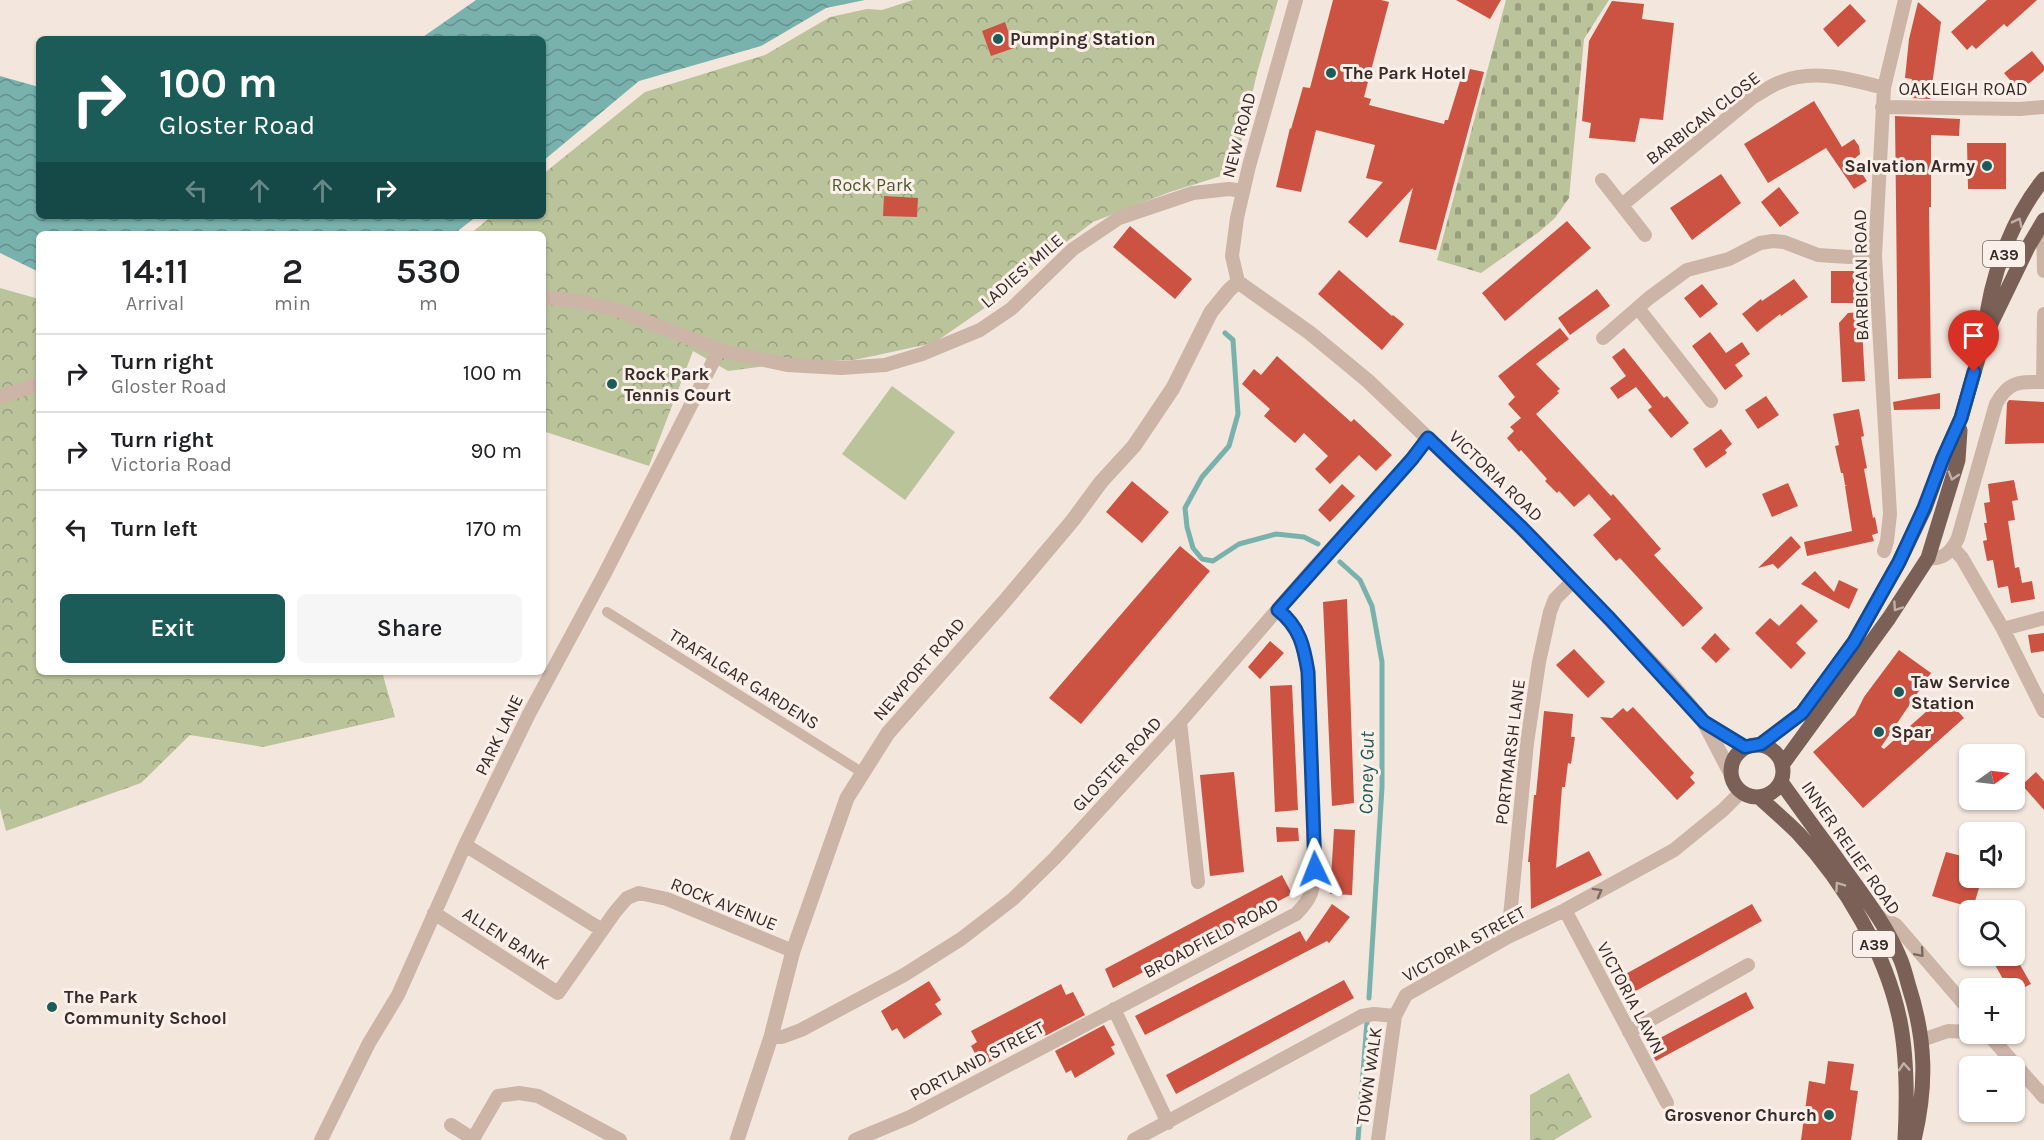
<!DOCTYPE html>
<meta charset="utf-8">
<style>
body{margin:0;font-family:Karla,sans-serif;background:#f6f6f6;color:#202124;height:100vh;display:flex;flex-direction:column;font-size:22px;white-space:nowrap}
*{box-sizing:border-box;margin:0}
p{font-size:20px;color:#757577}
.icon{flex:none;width:33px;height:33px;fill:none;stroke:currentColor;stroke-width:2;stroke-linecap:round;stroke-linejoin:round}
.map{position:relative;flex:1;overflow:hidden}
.drawer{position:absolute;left:36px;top:231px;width:510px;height:444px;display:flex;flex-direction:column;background:#fff;border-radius:9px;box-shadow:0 2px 4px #0004}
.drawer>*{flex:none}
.banner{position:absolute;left:36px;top:36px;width:510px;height:183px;border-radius:9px;box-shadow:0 2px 4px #0004;background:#1b5c59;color:#fff;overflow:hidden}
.needle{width:39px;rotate:76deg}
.controls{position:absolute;left:1959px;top:744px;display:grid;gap:12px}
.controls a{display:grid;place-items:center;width:66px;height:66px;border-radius:9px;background:#fff;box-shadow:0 2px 4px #0004;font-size:30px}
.pin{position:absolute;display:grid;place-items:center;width:51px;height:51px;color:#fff;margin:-62px -26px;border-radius:50% 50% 50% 0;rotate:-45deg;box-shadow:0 0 6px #0007}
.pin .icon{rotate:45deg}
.me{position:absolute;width:66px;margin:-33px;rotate:358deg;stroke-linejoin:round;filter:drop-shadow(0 0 4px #0008)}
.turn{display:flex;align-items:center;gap:21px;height:126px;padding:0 24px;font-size:27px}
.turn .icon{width:78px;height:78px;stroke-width:2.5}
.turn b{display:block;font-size:42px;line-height:51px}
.lanes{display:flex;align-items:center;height:57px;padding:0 24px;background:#0003;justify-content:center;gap:30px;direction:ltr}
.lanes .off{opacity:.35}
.eta{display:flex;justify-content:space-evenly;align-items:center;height:102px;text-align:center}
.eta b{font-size:36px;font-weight:600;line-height:42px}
.primary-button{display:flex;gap:12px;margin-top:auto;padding:12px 24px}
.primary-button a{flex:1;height:69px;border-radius:9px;background:#1b5c59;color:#fff;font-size:24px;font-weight:600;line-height:69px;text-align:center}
.primary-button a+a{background:#f6f6f6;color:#202124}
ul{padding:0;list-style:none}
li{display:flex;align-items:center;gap:18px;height:78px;padding:0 24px;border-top:2px solid #e0e0e0}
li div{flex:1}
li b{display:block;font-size:22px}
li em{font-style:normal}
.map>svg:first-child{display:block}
</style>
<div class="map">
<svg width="2044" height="1140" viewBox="0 0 2044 1140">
<defs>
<pattern id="forest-crowns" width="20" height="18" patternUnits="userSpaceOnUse" patternTransform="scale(1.5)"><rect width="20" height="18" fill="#bbc39b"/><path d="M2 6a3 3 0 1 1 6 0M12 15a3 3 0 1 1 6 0" fill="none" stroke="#999f7e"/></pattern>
<pattern id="cemetery-stones" width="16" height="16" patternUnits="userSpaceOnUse" patternTransform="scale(1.5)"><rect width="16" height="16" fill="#bbc39b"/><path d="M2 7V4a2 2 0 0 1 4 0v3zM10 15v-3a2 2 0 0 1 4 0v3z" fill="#999f7e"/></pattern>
<pattern id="water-waves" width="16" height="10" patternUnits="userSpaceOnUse" patternTransform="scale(1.5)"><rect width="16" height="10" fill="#79b2ad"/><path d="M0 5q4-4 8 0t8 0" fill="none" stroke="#64918d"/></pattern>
</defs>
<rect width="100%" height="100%" fill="#f3e6dc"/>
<path fill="#bbc39b" d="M 892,386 L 955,432 L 905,500 L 842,454 Z"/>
<path fill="url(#forest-crowns)" d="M 913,0 L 1278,0 L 1257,73 L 1234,172 L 1170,192 L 1093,222 L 1048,256 L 1002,296 L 934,343 L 854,360 L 788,363 L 728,371 L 693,351 L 649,466 L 543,431 L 543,234 L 470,234 L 492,216 L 543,216 L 543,174 L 645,92 L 765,55 L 830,17 L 867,9 L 882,10 Z
M 0,288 L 39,299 L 39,672 L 382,672 L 395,717 L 263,747 L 190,735 L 141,783 L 6,831 L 0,808 Z
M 1569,1073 L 1592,1117 L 1554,1140 L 1530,1140 L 1530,1095 Z"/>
<path fill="url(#cemetery-stones)" d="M 1506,0 L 1609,0 L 1584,39 L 1569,198 L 1555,218 L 1539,232 L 1481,273 L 1437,260 Z"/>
<path fill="url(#water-waves)" d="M 476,0 L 865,0 L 826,8 L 761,46 L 639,81 L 543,161 L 543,39 L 420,39 Z
M 0,76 L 39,87 L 39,216 L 477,216 L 454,234 L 39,234 L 39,272 L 0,253 Z"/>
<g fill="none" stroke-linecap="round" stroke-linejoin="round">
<path stroke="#79b2ad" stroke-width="5" d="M 1225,333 L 1233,340 L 1238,414 L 1229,446 L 1202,477 L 1185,508 L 1187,527 L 1193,548 L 1202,559 L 1213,561 L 1239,544 L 1276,534 L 1304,537 L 1318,544
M 1340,562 L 1360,580 L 1372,606 L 1382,662 L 1382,787 L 1369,998
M 1358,1140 L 1367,1021"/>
</g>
<path fill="#cc5242" d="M 1333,0 L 1381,0 L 1389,2 L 1364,97 L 1371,99 L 1369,105 L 1444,124 L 1445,120 L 1448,120 L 1461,78 L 1467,80 L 1470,69 L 1484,72 L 1436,250 L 1399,242 L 1413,188 L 1367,238 L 1348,222 L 1383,182 L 1366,178 L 1375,145 L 1316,130 L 1301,192 L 1276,187 L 1290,128 L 1291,129 L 1303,87 L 1310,88 Z
M 1456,0 L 1501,0 L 1490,19 Z
M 1987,0 L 2037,0 L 2007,27 L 2004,24 L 1976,49 L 1972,45 L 1967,50 L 1951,32 Z
M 1612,1 L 1644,4 L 1642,19 L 1674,23 L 1663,120 L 1640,118 L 1635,142 L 1589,138 L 1591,123 L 1582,121 L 1589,41 Z
M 1918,2 L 1941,22 L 1930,99 L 1910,98 L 1912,79 L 1905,78 L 1909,39 Z
M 1850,4 L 1866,21 L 1838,47 L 1823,29 Z
M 1005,22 L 1014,48 L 991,56 L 982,31 Z
M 2032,51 L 2044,66 L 2044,71 L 2028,84 L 2025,81 L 2016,87 L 2004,73 Z
M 1814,101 L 1842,147 L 1854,139 L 1859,146 L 1860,154 L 1853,160 L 1867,181 L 1854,189 L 1826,148 L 1768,183 L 1744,144 Z
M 1895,116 L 1960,119 L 1959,136 L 1931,135 L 1931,207 L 1929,207 L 1931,378 L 1898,379 Z
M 1967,143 L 2006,143 L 2006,189 L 1968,189 Z
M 1721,174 L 1741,203 L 1692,240 L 1670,208 Z
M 1779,187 L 1799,213 L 1780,227 L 1761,202 Z
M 884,196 L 918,198 L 917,217 L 883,216 Z
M 1567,221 L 1591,248 L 1505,321 L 1482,293 Z
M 1130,226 L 1192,279 L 1175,299 L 1113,247 Z
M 1339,270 L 1392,316 L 1393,315 L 1404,324 L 1382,350 L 1318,294 Z
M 1831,271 L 1854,271 L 1854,303 L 1831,303 Z
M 1794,279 L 1808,297 L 1781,316 L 1780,314 L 1757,332 L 1742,314 L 1761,299 L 1762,301 Z
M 1702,284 L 1718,304 L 1700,318 L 1684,298 Z
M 1597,289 L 1610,306 L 1570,335 L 1558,318 Z
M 1861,312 L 1865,381 L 1842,382 L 1839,323 L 1848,313 Z
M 1560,328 L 1569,339 L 1536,364 L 1560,389 L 1557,391 L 1559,393 L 1536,414 L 1611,496 L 1613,494 L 1661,549 L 1654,555 L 1703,608 L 1683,627 L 1620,558 L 1616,561 L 1593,535 L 1611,519 L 1589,494 L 1574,507 L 1559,491 L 1557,493 L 1545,481 L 1547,479 L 1521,450 L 1519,452 L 1507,438 L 1514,431 L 1510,427 L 1521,418 L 1508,404 L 1515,397 L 1498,376 Z
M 1710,332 L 1726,353 L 1742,342 L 1750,354 L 1735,365 L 1743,376 L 1725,390 L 1692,346 Z
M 1624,348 L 1664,398 L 1667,396 L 1689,423 L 1671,438 L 1648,410 L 1652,407 L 1636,387 L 1618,399 L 1610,388 L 1626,376 L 1612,357 Z
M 1277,356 L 1351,422 L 1354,419 L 1392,455 L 1376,471 L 1359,455 L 1330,484 L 1315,469 L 1328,456 L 1304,433 L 1295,443 L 1264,416 L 1270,409 L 1242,384 L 1254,369 L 1261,375 Z
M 1940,393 L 1940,409 L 1894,410 L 1893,402 Z
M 1766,396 L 1779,415 L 1758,429 L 1745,410 Z
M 2009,400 L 2044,402 L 2044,443 L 2005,444 L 2007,403 Z
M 1859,409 L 1864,436 L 1861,437 L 1867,468 L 1864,469 L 1873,518 L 1875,517 L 1878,533 L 1872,535 L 1874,541 L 1807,556 L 1804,542 L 1852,531 L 1845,486 L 1847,485 L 1845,485 L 1843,473 L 1841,473 L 1835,446 L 1839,445 L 1833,414 Z
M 1721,429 L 1732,444 L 1725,450 L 1727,453 L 1706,468 L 1693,449 Z
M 2014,480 L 2018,500 L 2012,501 L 2015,520 L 2008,521 L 2015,568 L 2019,567 L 2022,583 L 2032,581 L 2035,599 L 2011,603 L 2008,586 L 1998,588 L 1993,560 L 1987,561 L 1983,541 L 1987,540 L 1984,523 L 1987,523 L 1984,503 L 1990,502 L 1988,484 Z
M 1132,481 L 1169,512 L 1142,543 L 1106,512 Z
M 1788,483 L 1798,506 L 1772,517 L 1762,494 Z
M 1342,484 L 1355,496 L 1330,522 L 1318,510 Z
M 1791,536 L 1801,547 L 1778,569 L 1773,564 L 1758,568 Z
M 1180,546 L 1210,571 L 1081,724 L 1049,698 Z
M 1815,571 L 1834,592 L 1839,580 L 1858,589 L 1849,609 L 1801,584 Z
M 1347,599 L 1354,803 L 1332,806 L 1323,602 Z
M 1801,604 L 1818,621 L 1796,643 L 1806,653 L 1791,669 L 1755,633 L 1770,618 L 1779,626 Z
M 1715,633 L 1730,649 L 1716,663 L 1701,648 Z
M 2044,633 L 2044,651 L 2031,653 L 2028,635 Z
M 1270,641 L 1284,653 L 1260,679 L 1248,667 Z
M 1574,649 L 1605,682 L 1588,698 L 1556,665 Z
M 1899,650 L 1931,673 L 1881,747 L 1884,749 L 1944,696 L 1964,718 L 1863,808 L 1813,752 L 1855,715 L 1864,697 Z
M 1292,685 L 1298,810 L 1275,812 L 1270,686 Z
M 1633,707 L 1694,773 L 1690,777 L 1695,783 L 1677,800 L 1600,717 L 1612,718 L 1623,708 L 1627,712 Z
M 1544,711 L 1573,714 L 1571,737 L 1575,737 L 1571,764 L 1568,763 L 1565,787 L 1562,787 L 1556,868 L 1589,851 L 1602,875 L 1531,909 L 1530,862 L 1528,862 L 1534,795 L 1536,795 Z
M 1234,772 L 1244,872 L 1210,876 L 1200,775 Z
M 2036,772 L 2044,781 L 2044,810 L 2022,785 Z
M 1276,827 L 1298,828 L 1299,841 L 1277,842 Z
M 1334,829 L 1355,830 L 1352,895 L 1330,894 Z
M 1946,852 L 1970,858 L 1970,878 L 1982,878 L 1973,908 L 1932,896 Z
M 1282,875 L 1292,894 L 1113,988 L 1105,969 Z
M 1332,904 L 1350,917 L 1329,943 L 1327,941 L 1145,1035 L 1135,1016 L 1300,931 L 1306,942 Z
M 1752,904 L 1762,921 L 1623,998 L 1613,981 Z
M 1990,956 L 2015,956 L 2031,984 L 2023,988 L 2008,988 Z
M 1344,980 L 1354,998 L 1176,1094 L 1166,1075 Z
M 929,981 L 941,1000 L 935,1004 L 942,1014 L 904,1039 L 897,1028 L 892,1031 L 881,1011 Z
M 1061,984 L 1066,995 L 1073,992 L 1085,1015 L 1047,1035 L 1034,1038 L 982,1066 L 971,1046 L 977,1042 L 971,1031 Z
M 1746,992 L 1754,1008 L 1656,1061 L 1647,1045 Z
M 1104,1025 L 1115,1045 L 1111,1047 L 1115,1054 L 1075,1078 L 1071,1070 L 1066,1073 L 1055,1051 Z
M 1828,1061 L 1854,1064 L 1850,1090 L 1858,1091 L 1851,1140 L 1801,1140 L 1809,1081 L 1825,1084 Z"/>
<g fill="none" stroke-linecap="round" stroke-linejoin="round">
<path stroke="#ccb4a7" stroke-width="10" d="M 607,612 L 863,773"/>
<path stroke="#ccb4a7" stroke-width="14" d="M 1882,107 L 2020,109 L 2044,107
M 1602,180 L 1645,235
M 1622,205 L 1753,97 C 1761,93 1769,87 1778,83 C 1812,68 1850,79 1884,88
M 2043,222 L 2044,271
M 1238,282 L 1232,256 L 1237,218 L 1249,166 L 1296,0
M 543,297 L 584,302 L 620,311 L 719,350 L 787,365 L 841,368 L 885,365 L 922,354 L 980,330 L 1011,309 L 1073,249 L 1119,218 L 1193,193 L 1229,189 L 1243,191
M 1638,308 L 1711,401
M 1603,338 L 1649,298 L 1687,270 L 1729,259 L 1760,243 L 1773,241 L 1784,242 L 1818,255 L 1849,257 L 1875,256
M 2043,382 L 2044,314
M 0,397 L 39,384
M 1953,548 L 1962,558 L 2003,629 L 2044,711
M 1884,551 L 1887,541 L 1890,514 L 1875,256 L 1884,88 L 1905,0
M 1928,558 C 1944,560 1952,551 1958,538 L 1996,404 C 2009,380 2020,382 2044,382
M 2003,629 L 2044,618
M 1180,722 L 1198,882
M 465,845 L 602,930
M 1565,910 L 1667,1103
M 434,913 L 558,993 L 615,912 L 627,898 L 639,893 L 667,899 L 793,951
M 1876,915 L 1896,925 L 1970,1011
M 1508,937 L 1527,743 L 1539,662 L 1550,612 L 1555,599 L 1573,581
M 1114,1009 L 1168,1123
M 1629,1032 L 1748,965
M 1988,1034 L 2044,1097
M 771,1037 L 782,1037 L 801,1030 L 904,975 L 961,939 L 1013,899 L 1055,858 L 1180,722 L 1310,572 L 1412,459 L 1428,438
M 1922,1040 L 1948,1031 L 1970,1032
M 451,1125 L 473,1139 L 498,1096 L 519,1093 L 538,1096 L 620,1140
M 321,1140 L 369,1043 L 398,995 L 465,845 L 529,714 L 604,575 L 719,350
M 855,1140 L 910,1117 L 1296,914 C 1312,898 1313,891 1315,869 L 1308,672 C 1304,647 1300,627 1278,610
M 1134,1140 L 1362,1016 L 1374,1014 L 1395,1016 L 1406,995 L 1508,937 L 1565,910 L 1674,850 L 1723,810 L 1741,792
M 1378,1140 L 1395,1016"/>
<path stroke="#ccb4a7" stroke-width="15" d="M 1704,722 L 1745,747
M 737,1140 L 771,1037 L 793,951 L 847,798 L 888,733 L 1004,602 L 1073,520 L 1101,482 L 1134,446 L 1173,388 L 1211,312 L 1229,290 L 1238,282 L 1310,333 L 1368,381 L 1531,537 L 1668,680 L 1704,722 L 1730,772"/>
<path stroke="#7b6058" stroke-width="15" d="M 1986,323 C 1991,275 2014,215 2044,179
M 1761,744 L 1802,713 L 1828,678 L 1854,642 L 1899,562 L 1925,508 L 1943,458 L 1961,418 L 1984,338 L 2028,247 L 2044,220
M1731 771a26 26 0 1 1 52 0a26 26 0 1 1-52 0Z
M 1782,765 L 1889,618 L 1928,558 L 1958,460 L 1960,430
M 1781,782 C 1799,807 1817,832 1835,856 C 1857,888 1884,920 1899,956 C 1904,966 1906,977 1909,987 C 1926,1040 1927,1086 1914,1140
M 1761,799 C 1773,810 1786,821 1798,833 C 1845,883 1886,953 1900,1021 C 1907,1057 1907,1103 1905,1140"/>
</g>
<defs><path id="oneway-chevron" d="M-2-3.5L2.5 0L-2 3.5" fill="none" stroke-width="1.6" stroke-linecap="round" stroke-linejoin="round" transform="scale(1.5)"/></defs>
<g stroke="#c1afa8">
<use href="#oneway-chevron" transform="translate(2018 222) rotate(-64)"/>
<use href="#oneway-chevron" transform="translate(1953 476) rotate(107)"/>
<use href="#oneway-chevron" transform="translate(1897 607) rotate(124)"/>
<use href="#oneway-chevron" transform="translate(1839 886) rotate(-125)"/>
<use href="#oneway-chevron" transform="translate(1904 1067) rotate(-94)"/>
</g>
<g stroke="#7b6961">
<use href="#oneway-chevron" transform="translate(1598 892) rotate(-29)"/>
<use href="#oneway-chevron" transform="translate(1920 953) rotate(49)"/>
</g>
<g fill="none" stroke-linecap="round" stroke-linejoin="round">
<g stroke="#114b97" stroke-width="15">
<path id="route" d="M 1315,869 L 1308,672 C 1304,647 1300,627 1278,610 L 1412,459 L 1428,438 L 1521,527 L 1610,619 L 1704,722 L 1745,747 L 1761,744 L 1802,713 L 1854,642 L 1899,562 L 1924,508 L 1943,458 L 1961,418 L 1974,372"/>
</g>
<use href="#route" stroke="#1a73e8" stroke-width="10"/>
</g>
<g fill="#1b5c59" stroke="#fbf0e9" stroke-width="2">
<circle cx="998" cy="39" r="6"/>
<circle cx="1331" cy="73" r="6"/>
<circle cx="1987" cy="166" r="6"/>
<circle cx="612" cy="384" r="6"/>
<circle cx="1899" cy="692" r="6"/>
<circle cx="1879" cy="732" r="6"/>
<circle cx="52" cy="1007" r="6"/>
<circle cx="1829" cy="1115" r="6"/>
</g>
<g text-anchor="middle" stroke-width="6" stroke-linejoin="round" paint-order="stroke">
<g fill="#fbf0e9" stroke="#726662" stroke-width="1.5">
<rect x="1983" y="241" width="42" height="26" rx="4.5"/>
<rect x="1853" y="931" width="42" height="26" rx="4.5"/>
</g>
<g font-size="16" font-weight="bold" fill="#382b28">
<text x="2004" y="260">A39</text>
<text x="1874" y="950">A39</text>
</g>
<g font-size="18" font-weight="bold" fill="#382b28" stroke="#fbf0e9" text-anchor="start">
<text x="1010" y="45">Pumping Station</text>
<text x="1343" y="79">The Park Hotel</text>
<text x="1975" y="172" text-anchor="end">Salvation Army</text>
<text x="624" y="380">Rock Park<tspan x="624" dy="21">Tennis Court</tspan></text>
<text x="1911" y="688">Taw Service<tspan x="1911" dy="21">Station</tspan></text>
<text x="1891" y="738">Spar</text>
<text x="64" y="1003">The Park<tspan x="64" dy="21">Community School</tspan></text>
<text x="1817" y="1121" text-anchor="end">Grosvenor Church</text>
</g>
<g font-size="18" fill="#382b28" stroke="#fbf0e9">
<text x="1963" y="95">OAKLEIGH ROAD</text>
<text transform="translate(1703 118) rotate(-38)" y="6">BARBICAN CLOSE</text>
<text transform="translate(1239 135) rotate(-75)" y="6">NEW ROAD</text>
<text transform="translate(1022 271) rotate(-41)" y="6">LADIES' MILE</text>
<text transform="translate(1861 275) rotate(-91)" y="6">BARBICAN ROAD</text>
<text transform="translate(1496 476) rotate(44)" y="6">VICTORIA ROAD</text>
<text transform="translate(919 669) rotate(-49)" y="6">NEWPORT ROAD</text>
<text transform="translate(744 679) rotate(32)" y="6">TRAFALGAR GARDENS</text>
<text transform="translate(499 735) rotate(-64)" y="6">PARK LANE</text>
<text transform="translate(1510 752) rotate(-83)" y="6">PORTMARSH LANE</text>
<text transform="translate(1117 764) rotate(-47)" y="6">GLOSTER ROAD</text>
<text transform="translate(1851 848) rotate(55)" y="6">INNER RELIEF ROAD</text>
<text transform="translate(724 904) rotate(22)" y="6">ROCK AVENUE</text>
<text transform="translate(506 938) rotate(33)" y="6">ALLEN BANK</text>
<text transform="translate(1211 938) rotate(-28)" y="6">BROADFIELD ROAD</text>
<text transform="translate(1464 944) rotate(-29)" y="6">VICTORIA STREET</text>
<text transform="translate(1631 998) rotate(62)" y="6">VICTORIA LAWN</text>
<text transform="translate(977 1061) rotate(-28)" y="6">PORTLAND STREET</text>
<text transform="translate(1369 1076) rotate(-82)" y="6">TOWN WALK</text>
</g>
<g font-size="18" fill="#4d582a" stroke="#fbf0e9">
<text x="872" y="191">Rock Park</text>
</g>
<g font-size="20" font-style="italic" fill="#1b5c59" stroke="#fbf0e9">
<text transform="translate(1366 773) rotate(-89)" y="7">Coney Gut</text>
</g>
</g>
</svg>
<div class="controls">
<a><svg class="needle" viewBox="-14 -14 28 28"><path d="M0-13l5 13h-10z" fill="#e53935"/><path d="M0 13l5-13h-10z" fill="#757577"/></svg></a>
<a><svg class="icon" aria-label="sound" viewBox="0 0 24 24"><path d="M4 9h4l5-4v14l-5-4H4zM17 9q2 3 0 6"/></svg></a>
<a><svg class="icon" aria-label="search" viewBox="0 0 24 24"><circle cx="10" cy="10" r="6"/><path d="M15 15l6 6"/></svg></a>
<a>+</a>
<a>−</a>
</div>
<div class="pin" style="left:1974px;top:372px;background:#d93025"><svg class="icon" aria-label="arrive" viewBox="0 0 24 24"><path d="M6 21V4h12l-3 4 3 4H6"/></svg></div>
<svg class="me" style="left:1315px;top:869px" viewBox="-20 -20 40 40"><path d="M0-17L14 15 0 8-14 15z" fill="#1a73e8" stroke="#fff" stroke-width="4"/></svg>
<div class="banner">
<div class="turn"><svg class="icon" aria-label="right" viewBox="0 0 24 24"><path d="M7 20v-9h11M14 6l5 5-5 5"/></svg><div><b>100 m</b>Gloster Road</div></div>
<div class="lanes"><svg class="icon off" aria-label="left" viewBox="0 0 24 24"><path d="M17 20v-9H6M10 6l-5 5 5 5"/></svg><svg class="icon off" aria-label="ahead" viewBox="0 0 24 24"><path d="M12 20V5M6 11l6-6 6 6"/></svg><svg class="icon off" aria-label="ahead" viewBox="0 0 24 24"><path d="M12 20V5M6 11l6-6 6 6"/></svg><svg class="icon" aria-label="right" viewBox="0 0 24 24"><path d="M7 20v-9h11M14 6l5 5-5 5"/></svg></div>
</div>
<section class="drawer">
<div class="eta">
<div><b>14:11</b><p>Arrival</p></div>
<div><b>2</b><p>min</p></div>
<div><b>530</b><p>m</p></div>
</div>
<ul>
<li><svg class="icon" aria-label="right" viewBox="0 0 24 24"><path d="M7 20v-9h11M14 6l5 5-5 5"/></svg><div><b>Turn right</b><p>Gloster Road</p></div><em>100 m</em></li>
<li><svg class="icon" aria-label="right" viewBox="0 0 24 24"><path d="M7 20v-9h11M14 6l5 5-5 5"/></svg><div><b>Turn right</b><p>Victoria Road</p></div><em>90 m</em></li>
<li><svg class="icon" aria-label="left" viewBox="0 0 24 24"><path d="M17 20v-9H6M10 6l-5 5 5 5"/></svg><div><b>Turn left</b></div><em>170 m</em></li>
</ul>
<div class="primary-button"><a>Exit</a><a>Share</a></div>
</section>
</div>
